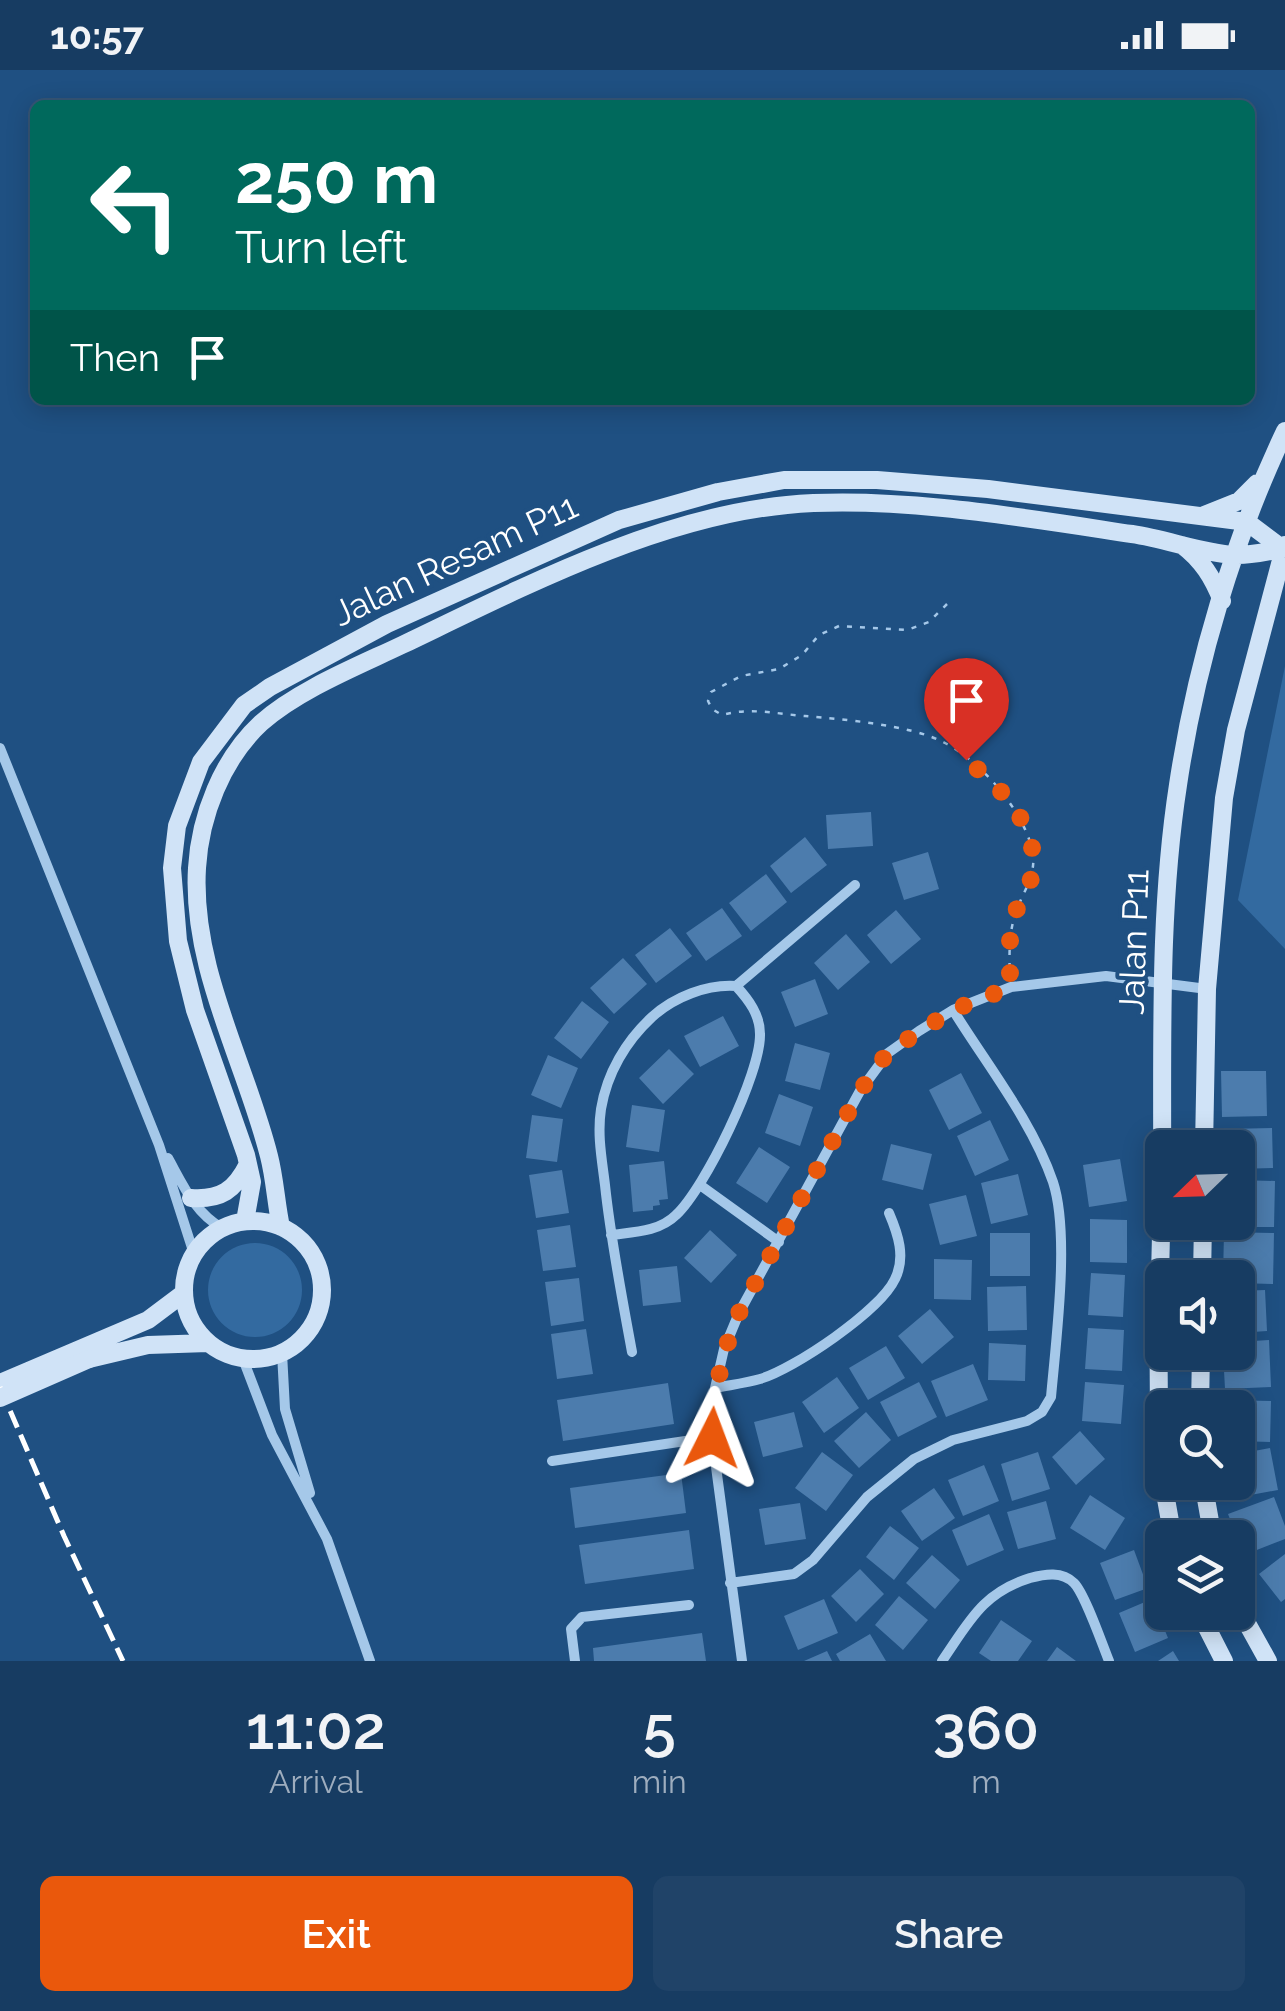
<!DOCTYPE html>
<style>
body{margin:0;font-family:Raleway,sans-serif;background:#204368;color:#f1f3f6;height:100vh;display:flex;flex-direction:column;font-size:38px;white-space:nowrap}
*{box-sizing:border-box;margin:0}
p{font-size:32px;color:#9eadbe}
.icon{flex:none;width:55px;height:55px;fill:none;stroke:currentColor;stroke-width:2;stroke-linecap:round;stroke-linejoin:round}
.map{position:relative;height:1591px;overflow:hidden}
.details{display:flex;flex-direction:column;background:#173c62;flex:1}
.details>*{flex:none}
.top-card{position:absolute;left:30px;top:30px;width:1225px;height:305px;border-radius:15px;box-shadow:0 5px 25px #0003,0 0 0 2px #365677;background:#00695c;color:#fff;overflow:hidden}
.needle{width:65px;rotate:247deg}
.tools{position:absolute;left:1145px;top:1060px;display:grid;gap:20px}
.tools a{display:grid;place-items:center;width:110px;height:110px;border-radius:15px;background:#173c62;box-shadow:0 5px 25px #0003,0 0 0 2px #365677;font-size:50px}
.pin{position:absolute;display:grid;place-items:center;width:85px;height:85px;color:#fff;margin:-102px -42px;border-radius:50% 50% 50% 0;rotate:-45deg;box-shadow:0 0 10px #0007}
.pin .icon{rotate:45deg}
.me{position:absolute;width:110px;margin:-55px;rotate:3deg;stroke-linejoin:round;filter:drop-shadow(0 0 8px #0008)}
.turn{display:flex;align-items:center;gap:35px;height:210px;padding:0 40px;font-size:45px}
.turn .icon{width:130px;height:130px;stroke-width:2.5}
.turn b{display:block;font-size:70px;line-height:85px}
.then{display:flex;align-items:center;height:95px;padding:0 40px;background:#0003;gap:20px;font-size:38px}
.eta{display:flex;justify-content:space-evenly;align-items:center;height:170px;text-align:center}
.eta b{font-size:60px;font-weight:600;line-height:70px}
.button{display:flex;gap:20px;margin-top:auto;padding:20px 40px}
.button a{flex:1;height:115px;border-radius:15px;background:#ea580c;color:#fff;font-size:40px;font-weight:600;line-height:115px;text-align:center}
.button a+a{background:#204368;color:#f1f3f6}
.status{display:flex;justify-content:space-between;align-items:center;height:70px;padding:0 50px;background:#173c62;direction:ltr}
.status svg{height:28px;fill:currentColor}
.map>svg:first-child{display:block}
</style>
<div class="status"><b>10:57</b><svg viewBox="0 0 49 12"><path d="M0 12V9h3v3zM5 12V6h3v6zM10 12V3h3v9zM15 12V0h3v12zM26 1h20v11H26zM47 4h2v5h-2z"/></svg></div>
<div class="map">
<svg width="1285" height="1591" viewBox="0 0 1285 1591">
<rect width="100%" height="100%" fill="#1f5082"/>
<path fill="#336aa0" d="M 1285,596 L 1285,879 L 1238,830 Z
M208 1220a47 47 0 1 1 94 0a47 47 0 1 1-94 0Z"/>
<path fill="#4c7cad" d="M 871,742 L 873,776 L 828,779 L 826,745 Z
M 805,767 L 827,795 L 791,823 L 770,796 Z
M 928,782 L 939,819 L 904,830 L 892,793 Z
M 766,804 L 787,832 L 751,861 L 729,833 Z
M 722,838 L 742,866 L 706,891 L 686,863 Z
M 896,840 L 921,869 L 891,894 L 867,865 Z
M 670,858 L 692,886 L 656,913 L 635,885 Z
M 846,864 L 870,892 L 838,920 L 814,893 Z
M 623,888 L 647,914 L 614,944 L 590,918 Z
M 815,909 L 828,944 L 795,957 L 781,922 Z
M 582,931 L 609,952 L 581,989 L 554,968 Z
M 723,946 L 739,976 L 700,997 L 684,966 Z
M 795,973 L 830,983 L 820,1020 L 785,1011 Z
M 669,979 L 694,1004 L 663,1034 L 639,1008 Z
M 548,985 L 578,998 L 561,1038 L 531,1025 Z
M 1221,1001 L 1266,1001 L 1267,1046 L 1222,1047 Z
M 961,1003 L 982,1043 L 949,1060 L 929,1020 Z
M 779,1024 L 813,1037 L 800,1076 L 765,1063 Z
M 632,1035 L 665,1040 L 659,1082 L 626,1077 Z
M 532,1045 L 563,1049 L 557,1092 L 526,1088 Z
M 990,1050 L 1009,1090 L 975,1106 L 957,1066 Z
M 1272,1058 L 1273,1098 L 1238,1099 L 1238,1078 L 1227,1078 L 1227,1059 Z
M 891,1074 L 932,1084 L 923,1120 L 882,1110 Z
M 759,1077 L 790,1097 L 767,1133 L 736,1113 Z
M 1120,1089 L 1127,1131 L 1089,1137 L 1083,1095 Z
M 664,1091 L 668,1129 L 659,1130 L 660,1135 L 653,1136 L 653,1140 L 633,1142 L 629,1095 Z
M 562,1100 L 569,1143 L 536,1148 L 529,1105 Z
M 1018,1104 L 1028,1145 L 991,1154 L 981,1113 Z
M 1238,1110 L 1275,1111 L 1274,1157 L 1226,1157 L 1226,1152 L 1238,1152 Z
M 966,1125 L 977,1166 L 940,1175 L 929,1134 Z
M 1090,1149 L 1127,1150 L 1127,1193 L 1090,1192 Z
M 570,1155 L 576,1197 L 543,1201 L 537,1160 Z
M 710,1160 L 737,1185 L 711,1213 L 684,1188 Z
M 1224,1162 L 1274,1163 L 1273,1214 L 1238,1213 L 1238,1208 L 1223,1208 Z
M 990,1163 L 1030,1163 L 1030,1206 L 990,1206 Z
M 934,1189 L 972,1190 L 971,1230 L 934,1229 Z
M 677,1196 L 681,1232 L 643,1236 L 639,1200 Z
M 1091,1203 L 1125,1205 L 1123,1247 L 1088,1245 Z
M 579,1208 L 584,1251 L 551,1256 L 545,1212 Z
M 1026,1216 L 1027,1260 L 988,1261 L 987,1217 Z
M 1265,1220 L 1267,1261 L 1238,1263 L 1238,1221 Z
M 930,1239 L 954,1267 L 922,1294 L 898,1266 Z
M 1088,1258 L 1124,1260 L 1122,1301 L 1085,1299 Z
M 586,1259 L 593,1304 L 557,1309 L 551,1264 Z
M 1269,1270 L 1271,1317 L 1225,1319 L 1223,1282 L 1238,1282 L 1238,1272 Z
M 989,1273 L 1026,1275 L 1025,1311 L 988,1310 Z
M 886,1276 L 905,1308 L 868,1330 L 849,1298 Z
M 973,1294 L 988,1330 L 946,1347 L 931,1311 Z
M 837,1307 L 859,1338 L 824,1363 L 802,1332 Z
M 919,1312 L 937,1347 L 898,1367 L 880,1332 Z
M 1085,1312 L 1124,1315 L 1121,1354 L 1082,1351 Z
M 668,1313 L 674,1354 L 563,1371 L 557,1330 Z
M 1224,1330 L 1271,1331 L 1270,1372 L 1238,1371 L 1238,1338 L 1224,1338 Z
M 794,1342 L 803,1377 L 763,1387 L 754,1352 Z
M 866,1342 L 891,1370 L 859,1398 L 834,1371 Z
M 1080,1361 L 1105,1389 L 1076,1415 L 1052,1387 Z
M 1270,1378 L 1278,1420 L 1229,1429 L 1226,1412 L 1238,1412 L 1238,1384 Z
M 822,1382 L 853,1405 L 826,1441 L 795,1418 Z
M 1038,1382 L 1050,1419 L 1012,1431 L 1001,1394 Z
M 984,1395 L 999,1431 L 963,1446 L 948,1410 Z
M 681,1403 L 686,1443 L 575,1458 L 570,1418 Z
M 934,1418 L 955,1448 L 922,1471 L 901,1441 Z
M 1090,1425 L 1125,1448 L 1105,1480 L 1070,1458 Z
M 1274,1427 L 1285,1456 L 1285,1469 L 1244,1485 L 1228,1444 Z
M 1046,1431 L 1056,1469 L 1018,1479 L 1007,1442 Z
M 800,1433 L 806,1469 L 765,1475 L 759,1439 Z
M 989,1444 L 1004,1480 L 967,1496 L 952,1460 Z
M 890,1456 L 919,1478 L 894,1510 L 866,1487 Z
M 689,1460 L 694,1499 L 585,1514 L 579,1475 Z
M 1134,1480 L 1148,1518 L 1115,1530 L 1100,1493 Z
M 1285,1484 L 1285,1529 L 1281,1532 L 1259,1504 Z
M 932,1485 L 960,1510 L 935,1539 L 906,1513 Z
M 860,1499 L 884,1524 L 856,1552 L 831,1526 Z
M 899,1526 L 928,1550 L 903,1580 L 875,1555 Z
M 824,1529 L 838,1563 L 798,1580 L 784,1546 Z
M 1152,1529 L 1168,1568 L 1135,1582 L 1119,1543 Z
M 1001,1550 L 1032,1571 L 1018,1591 L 991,1591 L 979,1583 Z
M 702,1563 L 706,1591 L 594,1591 L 593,1578 Z
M 870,1564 L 886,1591 L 840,1591 L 836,1584 Z
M 1057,1577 L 1076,1591 L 1047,1591 Z
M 827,1581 L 832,1591 L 804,1591 Z
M 1173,1581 L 1179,1591 L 1158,1591 Z"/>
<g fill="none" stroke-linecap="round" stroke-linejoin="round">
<path stroke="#a5c8e9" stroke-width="2.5" stroke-dasharray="5 8" stroke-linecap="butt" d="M 947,534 L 929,552 L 907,560 L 839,556 L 819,565 L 802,585 L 779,599 L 741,606 L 711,622 L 708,631 L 712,639 L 722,645 C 750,637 777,644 805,646 C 841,649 909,655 941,671 C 979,689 1022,738 1032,779 C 1038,805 1022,822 1015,845 C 1009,863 1009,886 1010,905"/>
<path stroke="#a5c8e9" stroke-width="10" d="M 0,678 L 159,1075 L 194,1184
M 736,916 L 855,815
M 168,1088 C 183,1115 195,1143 222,1158
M 700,1115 L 779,1172
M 611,1165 C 633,1162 659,1162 676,1145 C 705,1118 761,1003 760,964 C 760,945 749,930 736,916 C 707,914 674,927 652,947 C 626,971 607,1003 601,1039 C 597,1065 602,1090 605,1115 C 611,1172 622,1227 632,1282
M 282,1283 L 285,1339 L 310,1423
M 243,1289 L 272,1365 L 327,1469 L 370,1591
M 715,1318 C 730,1315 746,1313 760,1309 C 794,1299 880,1241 895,1209 C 906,1187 898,1164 889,1143
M 552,1391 L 712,1367
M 730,1513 L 794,1504 L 813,1490 L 867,1427 L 914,1389 L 953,1370 L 1027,1351 L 1042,1342 L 1051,1327 C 1056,1270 1070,1164 1053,1112 C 1032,1051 987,995 953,940
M 575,1591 L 571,1559 L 582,1547 L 689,1535
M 742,1591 L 712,1367 L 715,1318 L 724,1279 L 739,1243 L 860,1021 L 888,983 L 919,961 L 953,940 L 1011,917 L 1106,906 L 1207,919
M 942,1591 C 969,1552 982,1523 1030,1508 C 1045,1504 1062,1501 1074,1513 C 1085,1524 1102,1574 1109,1591"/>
<path stroke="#d0e3f7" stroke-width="18" d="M 1204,445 L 1239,431 L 1257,413
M 1247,452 L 1283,479
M 1182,475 C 1202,490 1213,508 1222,531
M 1204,1078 L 1207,919 L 1224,728 L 1236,660 L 1285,475
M 191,1128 C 221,1130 235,1120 248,1094
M 245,1151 L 252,1112 L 246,1085 L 195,940 L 178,871 L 172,798 L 177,756 L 201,692 L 244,635 L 270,617 L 387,554 L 619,450 L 718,422 L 784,410 L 877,410 L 988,419 L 1247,452
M184 1220a69 69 0 1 1 138 0a69 69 0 1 1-138 0Z
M 281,1157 C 276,1134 275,1109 269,1086 C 245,991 191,898 197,798 C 200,746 222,689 261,653 C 298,620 358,596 402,575 C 519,519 657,447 787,435 C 893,425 1026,448 1132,464 C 1167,469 1201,483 1235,485 C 1250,486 1268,481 1283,479
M 1202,1208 L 1203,1152
M 89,1289 L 148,1275 L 208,1273
M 0,1313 L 148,1250 L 184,1223
M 1200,1338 L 1201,1282
M 1162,1404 C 1155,1306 1161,1206 1162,1108 C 1163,978 1158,844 1178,715 C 1196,594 1233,471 1285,361
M 1163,1412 L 1173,1468
M 1203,1412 L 1213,1468
M 1238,1537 L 1268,1591
M 1199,1542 L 1224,1591"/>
<path stroke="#fff" stroke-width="5" stroke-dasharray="18 8" stroke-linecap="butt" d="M 0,1317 L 64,1466 L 123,1591"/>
<path stroke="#d0e3f7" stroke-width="18" d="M 0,1328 L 89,1289"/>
</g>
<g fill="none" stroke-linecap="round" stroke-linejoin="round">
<path stroke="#ea580c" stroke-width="18" stroke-dasharray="0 32.4" d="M 712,1368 C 714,1322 721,1285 739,1243 L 860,1021 L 888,982 L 953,940 L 1011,917 C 1009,893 1008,870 1014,847 C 1017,835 1026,824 1030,812 C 1046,763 1001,716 966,690"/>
</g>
<g text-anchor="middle" stroke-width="8" stroke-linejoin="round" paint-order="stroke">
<g font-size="35" fill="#fff" stroke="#1f5082">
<text transform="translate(455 490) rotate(-25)" y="12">Jalan Resam P11</text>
<text transform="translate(1134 872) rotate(-88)" y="12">Jalan P11</text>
</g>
</g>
</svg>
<div class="tools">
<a><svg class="needle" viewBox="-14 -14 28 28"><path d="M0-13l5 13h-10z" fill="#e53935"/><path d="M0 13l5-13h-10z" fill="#9eadbe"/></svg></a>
<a><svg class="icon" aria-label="sound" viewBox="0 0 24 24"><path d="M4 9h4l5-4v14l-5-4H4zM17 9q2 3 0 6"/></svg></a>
<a><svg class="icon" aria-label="search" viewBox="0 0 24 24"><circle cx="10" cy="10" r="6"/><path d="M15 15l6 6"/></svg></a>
<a><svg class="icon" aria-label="layers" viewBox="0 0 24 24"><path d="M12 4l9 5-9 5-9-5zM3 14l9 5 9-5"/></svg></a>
</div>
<div class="pin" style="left:966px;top:690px;background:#d93025"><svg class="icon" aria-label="arrive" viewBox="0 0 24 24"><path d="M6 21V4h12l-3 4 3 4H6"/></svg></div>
<svg class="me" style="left:712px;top:1368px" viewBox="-20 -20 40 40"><path d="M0-17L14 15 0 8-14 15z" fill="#ea580c" stroke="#fff" stroke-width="4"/></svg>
<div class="top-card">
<div class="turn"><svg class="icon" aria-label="left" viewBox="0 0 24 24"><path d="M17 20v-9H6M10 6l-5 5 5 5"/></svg><div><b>250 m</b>Turn left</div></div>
<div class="then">Then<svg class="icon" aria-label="arrive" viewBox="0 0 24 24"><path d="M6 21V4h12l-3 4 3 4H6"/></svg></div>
</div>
</div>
<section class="details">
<div class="eta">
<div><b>11:02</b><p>Arrival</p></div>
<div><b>5</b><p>min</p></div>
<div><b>360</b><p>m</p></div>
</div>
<div class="button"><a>Exit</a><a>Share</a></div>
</section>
